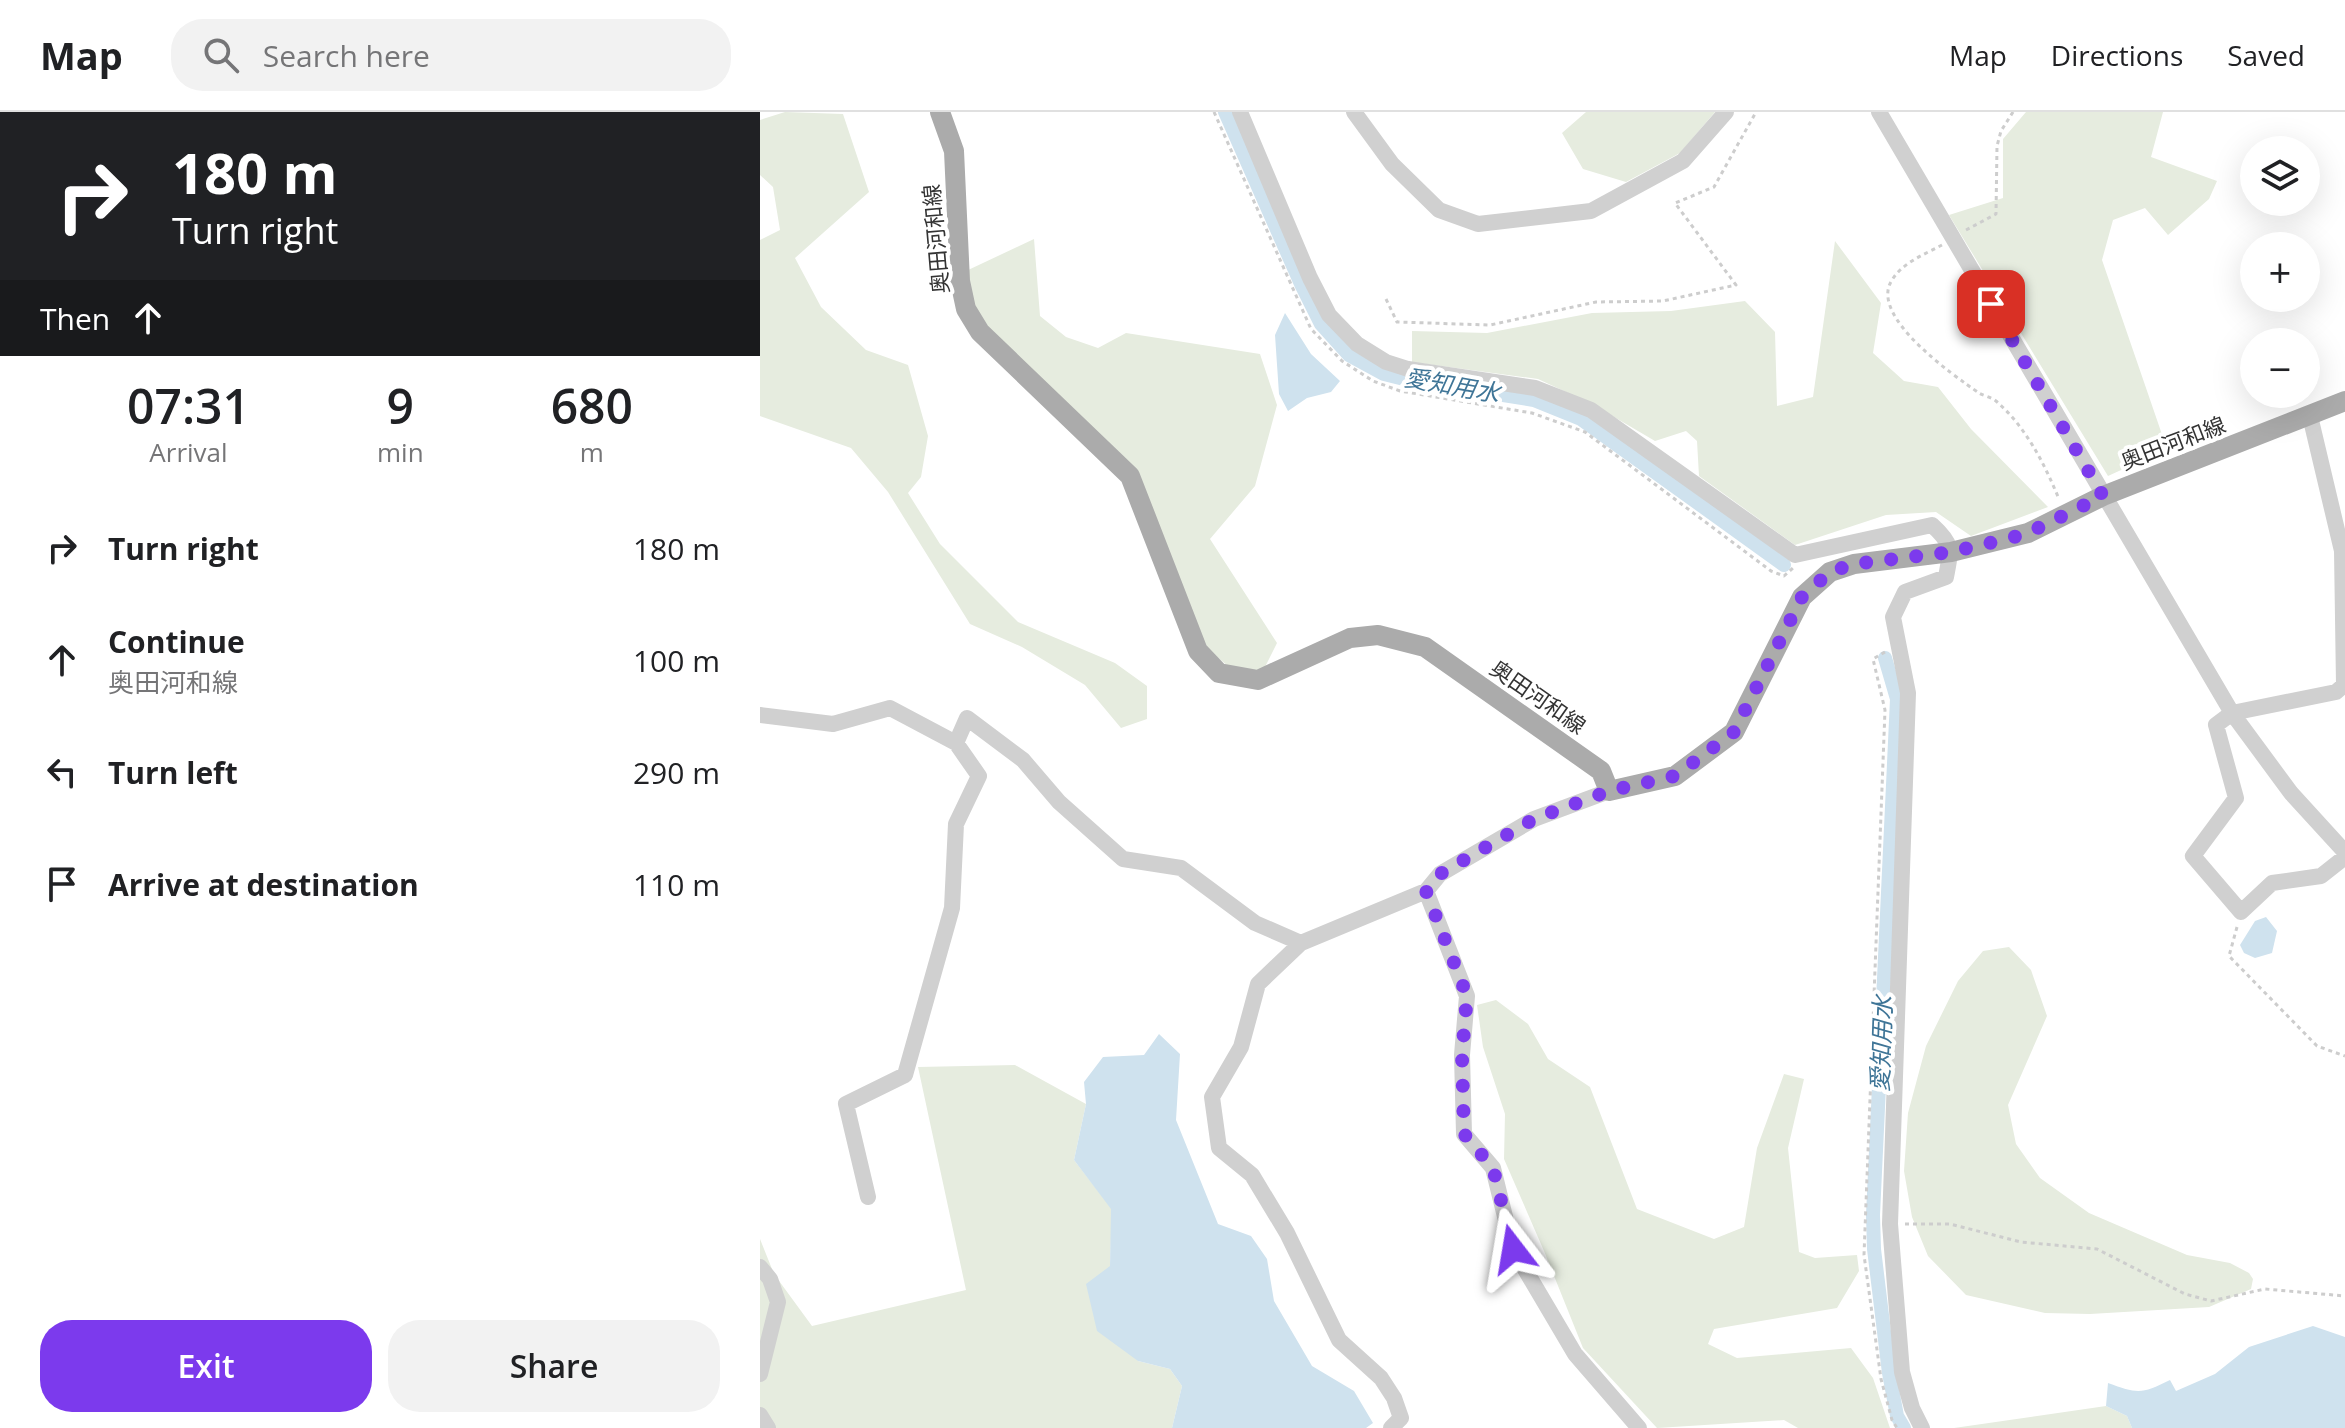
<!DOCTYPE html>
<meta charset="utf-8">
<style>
body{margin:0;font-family:"Open Sans","Noto Sans JP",sans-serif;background:#f2f2f2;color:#202124;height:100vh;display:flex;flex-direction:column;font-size:30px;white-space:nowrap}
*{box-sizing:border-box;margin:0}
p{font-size:26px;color:#757577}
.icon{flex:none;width:44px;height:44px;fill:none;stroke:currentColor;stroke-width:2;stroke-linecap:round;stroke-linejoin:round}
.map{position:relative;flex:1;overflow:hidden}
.panel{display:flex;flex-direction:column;background:#fff;width:760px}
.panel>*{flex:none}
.top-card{background:#202124;color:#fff;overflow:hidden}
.controls{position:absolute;left:1480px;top:24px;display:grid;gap:16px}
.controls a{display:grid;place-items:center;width:80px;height:80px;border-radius:50%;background:#fff;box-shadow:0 8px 32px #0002;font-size:40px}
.pin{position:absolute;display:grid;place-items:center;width:68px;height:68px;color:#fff;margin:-34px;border-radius:16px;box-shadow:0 4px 12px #0006}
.me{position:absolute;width:88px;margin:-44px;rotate:346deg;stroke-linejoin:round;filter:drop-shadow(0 0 6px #0008)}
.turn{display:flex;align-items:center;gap:28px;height:168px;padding:0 40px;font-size:36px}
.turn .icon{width:104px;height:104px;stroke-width:2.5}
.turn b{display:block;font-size:56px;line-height:68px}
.then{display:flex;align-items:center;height:76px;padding:0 40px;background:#0003;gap:16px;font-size:30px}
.eta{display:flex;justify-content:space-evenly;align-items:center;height:136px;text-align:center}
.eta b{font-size:48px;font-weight:600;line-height:56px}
.button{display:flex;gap:16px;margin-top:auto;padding:16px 40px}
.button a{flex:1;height:92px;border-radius:32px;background:#7c3aed;color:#fff;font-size:32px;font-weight:600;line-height:92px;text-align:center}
.button a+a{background:#f2f2f2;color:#202124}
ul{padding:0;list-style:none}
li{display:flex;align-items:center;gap:24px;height:112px;padding:0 40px}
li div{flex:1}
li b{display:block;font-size:30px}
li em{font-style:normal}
header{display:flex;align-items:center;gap:48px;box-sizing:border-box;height:112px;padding:0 40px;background:#fff;border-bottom:2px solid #e0e0e0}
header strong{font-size:38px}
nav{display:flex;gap:44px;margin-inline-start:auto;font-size:28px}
.search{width:560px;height:72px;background:#f2f2f2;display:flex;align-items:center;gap:20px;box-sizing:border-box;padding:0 28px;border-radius:32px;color:#757577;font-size:30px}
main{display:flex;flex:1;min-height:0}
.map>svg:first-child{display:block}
</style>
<header>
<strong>Map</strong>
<div class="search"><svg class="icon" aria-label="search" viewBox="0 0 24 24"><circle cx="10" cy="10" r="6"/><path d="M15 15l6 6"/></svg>Search here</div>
<nav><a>Map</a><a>Directions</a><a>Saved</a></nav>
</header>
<main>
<section class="panel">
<div class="top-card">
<div class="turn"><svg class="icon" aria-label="right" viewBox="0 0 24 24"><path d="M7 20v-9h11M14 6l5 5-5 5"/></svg><div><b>180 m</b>Turn right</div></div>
<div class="then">Then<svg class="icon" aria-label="ahead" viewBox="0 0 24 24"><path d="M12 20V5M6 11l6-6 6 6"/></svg></div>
</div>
<div class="eta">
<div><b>07:31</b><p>Arrival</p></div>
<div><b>9</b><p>min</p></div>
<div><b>680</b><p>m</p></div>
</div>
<ul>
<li><svg class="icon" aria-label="right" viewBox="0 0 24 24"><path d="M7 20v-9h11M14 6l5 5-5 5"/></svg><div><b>Turn right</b></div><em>180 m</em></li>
<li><svg class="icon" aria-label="ahead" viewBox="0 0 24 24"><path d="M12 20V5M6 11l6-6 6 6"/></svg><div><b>Continue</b><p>奥田河和線</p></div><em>100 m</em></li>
<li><svg class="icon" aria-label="left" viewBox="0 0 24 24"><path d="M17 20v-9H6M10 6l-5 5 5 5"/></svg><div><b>Turn left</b></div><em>290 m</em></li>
<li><svg class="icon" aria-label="arrive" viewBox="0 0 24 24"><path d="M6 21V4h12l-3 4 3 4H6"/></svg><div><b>Arrive at destination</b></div><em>110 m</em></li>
</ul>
<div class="button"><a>Exit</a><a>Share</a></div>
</section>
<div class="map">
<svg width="1585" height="1316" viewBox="0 0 1585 1316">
<rect width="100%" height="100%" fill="#fff"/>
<path fill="#e6ecdf" d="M 25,0 L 83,2 L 109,80 L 35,146 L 61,195 L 106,238 L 148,253 L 168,324 L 161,365 L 148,381 L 180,432 L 258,510 L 355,551 L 387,574 L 387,607 L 361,616 L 325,573 L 262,535 L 210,512 L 128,380 L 91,336 L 0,304 L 0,128 L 20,118 L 13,75 L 0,63 L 0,8 Z
M 826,0 L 955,0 L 920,41 L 866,70 L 823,57 L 802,21 Z
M 1266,0 L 1403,0 L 1391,45 L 1457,69 L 1449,87 L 1408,123 L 1385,96 L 1353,108 L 1342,148 L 1407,337 L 1348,364 L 1189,103 L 1243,86 L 1243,27 Z
M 274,127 L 280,204 L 306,225 L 338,236 L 366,221 L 500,242 L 517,293 L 495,374 L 450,427 L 517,531 L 503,559 L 469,555 L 442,532 L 377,363 L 225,218 L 214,194 L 206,159 Z
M 1075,129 L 1121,191 L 1113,241 L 1144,269 L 1178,275 L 1211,317 L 1288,395 L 1211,424 L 1176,400 L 1126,403 L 1035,433 L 939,364 L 937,329 L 926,319 L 895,329 L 832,292 L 778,267 L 652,250 L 652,219 L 727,221 L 832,201 L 911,199 L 985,189 L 1015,220 L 1017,294 L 1053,285 Z
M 1249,835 L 1271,858 L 1287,904 L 1248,993 L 1256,1032 L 1280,1066 L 1329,1101 L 1427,1143 L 1470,1151 L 1489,1161 L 1493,1167 L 1491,1177 L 1449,1195 L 1330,1202 L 1285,1201 L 1206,1183 L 1168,1144 L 1152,1105 L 1144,1059 L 1148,1001 L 1166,934 L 1198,869 L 1223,839 Z
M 736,888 L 768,912 L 788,947 L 830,975 L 877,1097 L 954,1127 L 984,1115 L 997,1036 L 1024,962 L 1044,967 L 1028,1036 L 1039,1140 L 1055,1146 L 1097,1143 L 1099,1159 L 1077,1196 L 954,1217 L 948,1232 L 977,1246 L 1091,1236 L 1113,1266 L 1130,1316 L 1038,1316 L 1024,1308 L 897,1316 L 823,1236 L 784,1139 L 744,1047 L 745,1002 L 723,935 L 717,893 Z
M 255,953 L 326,992 L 314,1048 L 352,1097 L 350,1154 L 378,1249 L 410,1257 L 422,1274 L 412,1316 L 0,1316 L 0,1127 L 14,1162 L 52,1214 L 206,1178 L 158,955 Z
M 1346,1294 L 1367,1304 L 1372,1316 L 1194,1316 Z"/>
<path fill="#cfe2ee" d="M 525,201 L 551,242 L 580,269 L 571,280 L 547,286 L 528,299 L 519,282 L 515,223 Z
M 1506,805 L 1517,819 L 1512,841 L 1495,846 L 1484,841 L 1480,833 L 1495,809 Z
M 399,922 L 420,942 L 416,1008 L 458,1112 L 491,1124 L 507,1147 L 514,1189 L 552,1254 L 594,1279 L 613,1311 L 606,1316 L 412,1316 L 422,1274 L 410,1257 L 378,1249 L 337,1219 L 326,1172 L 350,1154 L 351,1097 L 314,1048 L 326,992 L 324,970 L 343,945 L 384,943 Z
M 1553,1214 L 1585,1225 L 1585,1316 L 1372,1316 L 1367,1304 L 1346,1294 L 1348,1271 C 1378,1282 1382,1282 1410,1268 L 1416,1279 L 1455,1262 L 1489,1235 Z"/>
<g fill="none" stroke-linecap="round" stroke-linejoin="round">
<path stroke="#cfe2ee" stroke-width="14" d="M 465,0 L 541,172 L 561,212 L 589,243 L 624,262 L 648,268 L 774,288 L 821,307 L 1024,453
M 1125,546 L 1137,587 L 1113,1103 L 1114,1137 L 1129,1261 L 1137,1304 L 1144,1316"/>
<path stroke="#cdcdcd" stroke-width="3" stroke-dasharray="4 4" stroke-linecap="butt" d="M 454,0 L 551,217 L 582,249 L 613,269 L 640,279 L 772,301 L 825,320 L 1011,459 L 1024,464 L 1033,456
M 1206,118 L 1236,102 L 1237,34 L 1241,19 L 1253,0
M 1182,133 C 1165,142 1142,151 1132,168 C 1108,204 1193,263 1219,281 C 1224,284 1231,285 1236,289 C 1266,315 1284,351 1299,387
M 626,187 L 637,210 L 730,213 L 836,190 L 903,189 L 976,173 L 915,91 L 954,75 L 996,0
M 1125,540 L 1113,547 L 1125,598 L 1104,1143 L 1121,1267 L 1132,1308 L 1137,1316
M 1477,815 L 1469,844 L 1557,934 L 1585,944
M 1145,1112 L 1190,1112 L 1261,1130 L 1337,1137 L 1425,1182 L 1451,1189 L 1505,1177 L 1585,1184"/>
<path stroke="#d0d0d0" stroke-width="16" d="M 480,0 L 550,166 L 569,203 L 597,232 L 626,250 L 648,257 L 775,276 L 831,298 L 1035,443 L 1172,413 C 1194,433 1191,438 1186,465 L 1145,480 L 1133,505 L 1148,581 L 1130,1112 L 1142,1260 L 1152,1296 L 1162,1316
M 594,0 L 632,52 L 679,98 L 718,112 L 831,99 L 923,49 L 966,0
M 1119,0 L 1472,601 L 1531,681 L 1585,740
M 1550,304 L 1582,439 L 1584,573 L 1576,580 L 1472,601 L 1456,613 L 1476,686 L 1433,744 L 1481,800 L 1512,771 L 1561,764 L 1585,745
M 0,603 L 73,612 L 130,596 L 196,631 L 219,664 L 196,712 L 192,796 L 145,963 L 86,992 L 108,1085
M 196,631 L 207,606 L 263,648 L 299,690 L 363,747 L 421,756 L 495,811 L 541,831 L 666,779 L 680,762 L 774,707 L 849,679
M 666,779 L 707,884 L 702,943 L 704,1022 L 733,1056 L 753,1137 L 815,1242 L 879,1316
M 541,831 L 498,872 L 481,935 L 452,985 L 459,1036 L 492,1063 L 527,1121 L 579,1228 L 621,1266 L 634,1286 L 641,1306 L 631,1316
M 0,1155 L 10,1167 L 18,1190 L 0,1262
M 0,1303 L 8,1316"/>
<path stroke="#ababab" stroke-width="20" d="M 180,0 L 194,39 L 200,169 L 206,197 L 220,220 L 370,364 L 438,539 L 459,561 L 498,568 L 590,526 L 618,523 L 665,535 L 841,659 L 849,679 L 915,664 L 974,620 L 1042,485 L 1070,460 L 1094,452 L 1191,440 L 1268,421 L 1343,384 L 1585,289"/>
</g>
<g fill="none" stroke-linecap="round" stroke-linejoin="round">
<path stroke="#7c3aed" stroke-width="14" stroke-dasharray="0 25.2" d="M 753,1137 L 733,1056 L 704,1022 L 702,943 L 707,884 L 666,779 L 680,762 L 774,707 L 849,679 L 915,664 L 974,620 L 1042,485 L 1070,460 L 1094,452 L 1191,440 L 1247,427 L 1268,421 L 1343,384 L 1231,192"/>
</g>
<g text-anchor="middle" stroke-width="8" stroke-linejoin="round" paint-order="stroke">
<g font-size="22" fill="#333" stroke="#fff">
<text transform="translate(176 127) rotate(-95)" y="8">奥田河和線</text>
<text transform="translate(1413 331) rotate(-21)" y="8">奥田河和線</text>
<text transform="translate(778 585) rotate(35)" y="8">奥田河和線</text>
</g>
<g font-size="24" font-style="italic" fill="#3f7597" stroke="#fff">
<text transform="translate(692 274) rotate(10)" y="8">愛知用水</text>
<text transform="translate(1122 932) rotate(-88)" y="8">愛知用水</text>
</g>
</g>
</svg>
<div class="controls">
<a><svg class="icon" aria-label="layers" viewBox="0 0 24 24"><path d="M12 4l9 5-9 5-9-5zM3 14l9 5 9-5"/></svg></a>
<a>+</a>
<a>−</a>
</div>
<div class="pin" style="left:1231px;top:192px;background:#d93025"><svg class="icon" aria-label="arrive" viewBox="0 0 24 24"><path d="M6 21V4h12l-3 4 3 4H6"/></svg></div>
<svg class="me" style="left:753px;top:1137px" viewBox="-20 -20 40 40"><path d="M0-17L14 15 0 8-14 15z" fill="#7c3aed" stroke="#fff" stroke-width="4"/></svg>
</div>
</main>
